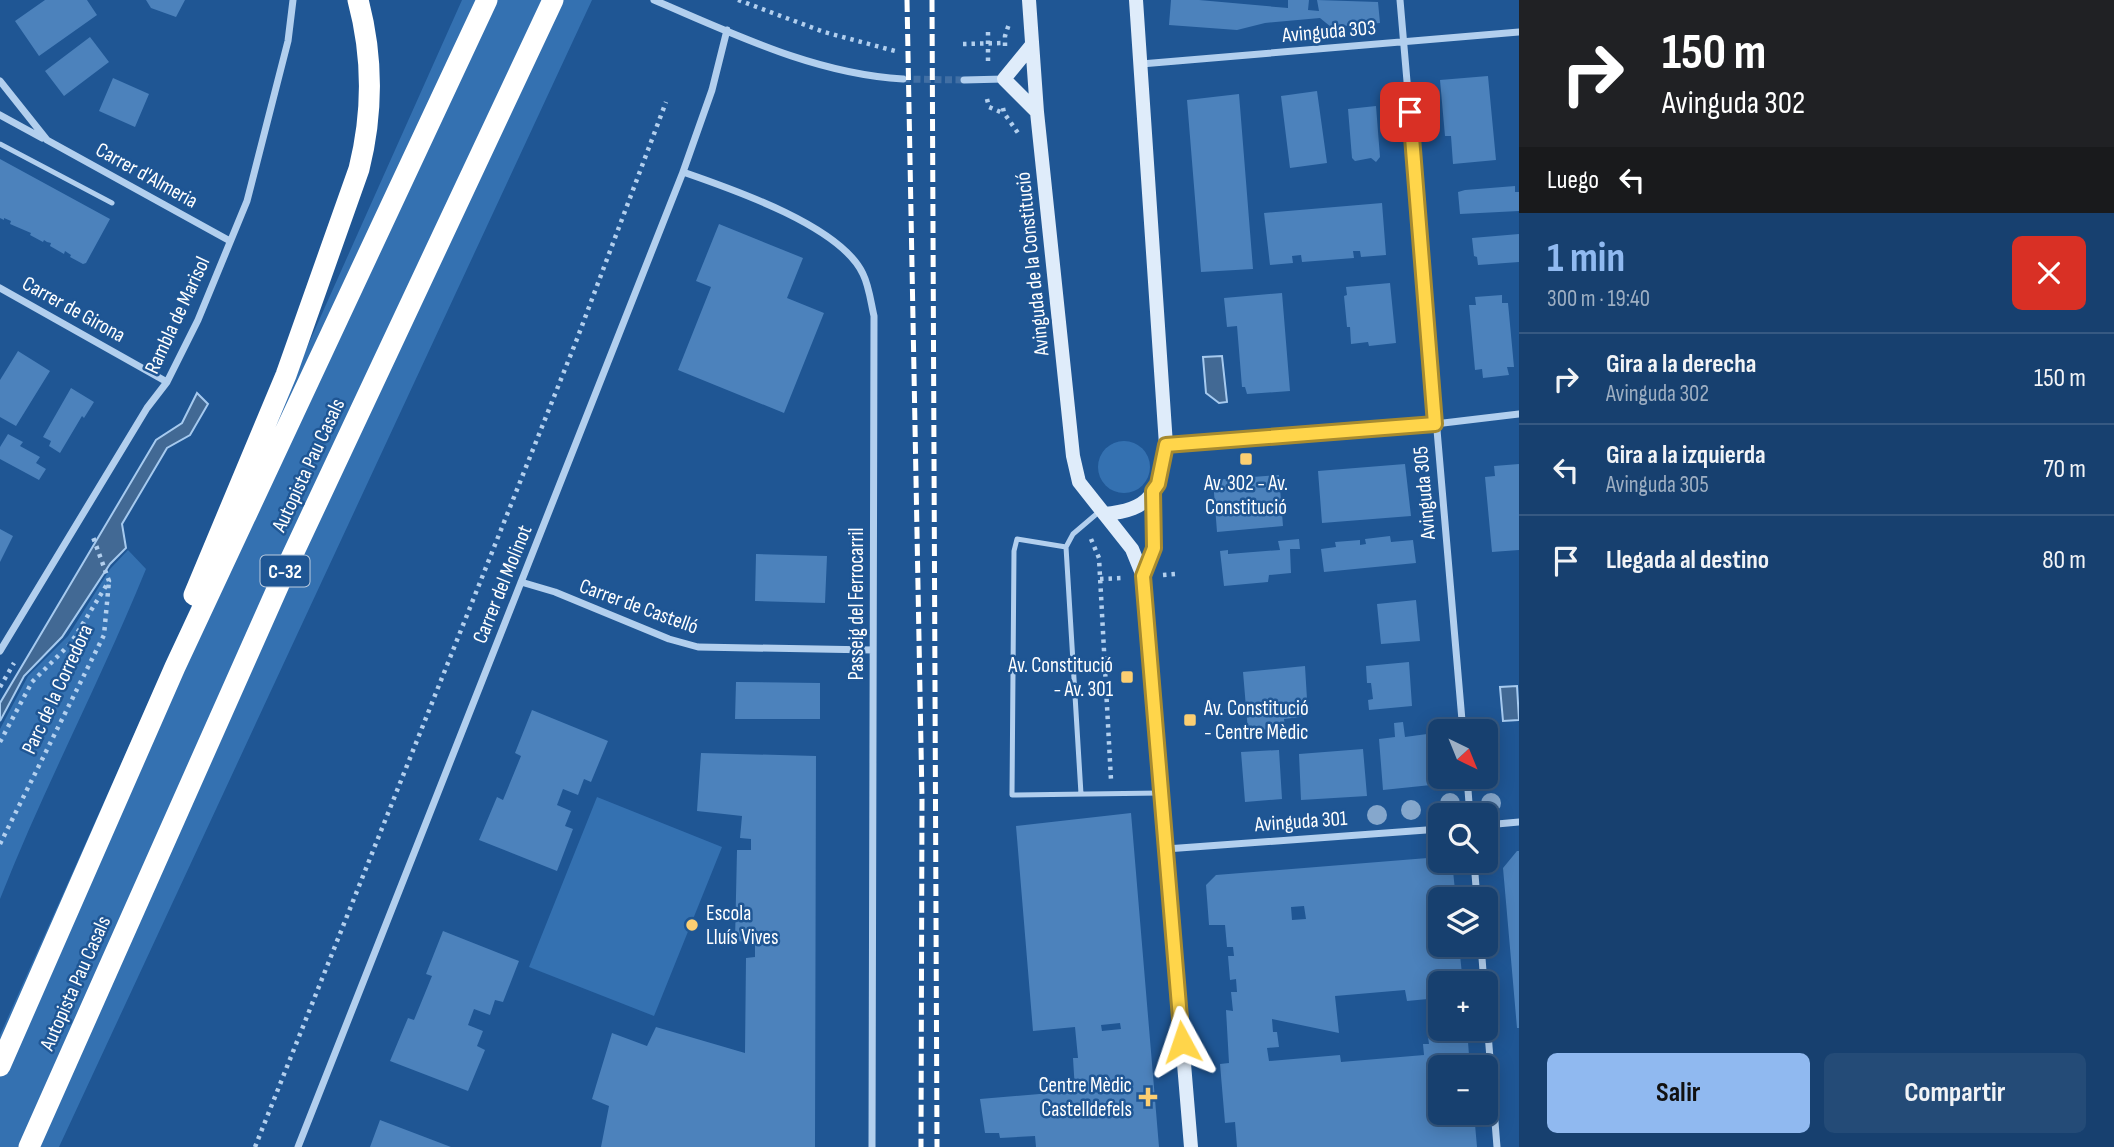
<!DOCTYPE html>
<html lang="es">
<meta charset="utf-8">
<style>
body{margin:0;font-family:"Sofia Sans Condensed",sans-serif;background:#244b77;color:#f1f3f6;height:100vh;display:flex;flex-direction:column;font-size:26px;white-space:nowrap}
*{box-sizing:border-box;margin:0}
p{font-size:23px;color:#9eafc3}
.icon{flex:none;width:38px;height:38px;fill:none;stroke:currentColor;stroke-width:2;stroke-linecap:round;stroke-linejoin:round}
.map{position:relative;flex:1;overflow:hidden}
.sheet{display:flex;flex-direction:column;background:#17406f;width:595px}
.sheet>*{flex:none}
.banner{background:#202124;color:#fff;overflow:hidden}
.needle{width:46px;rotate:137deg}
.fabs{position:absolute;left:1428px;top:719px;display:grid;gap:14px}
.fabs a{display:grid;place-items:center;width:70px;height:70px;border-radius:10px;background:#17406f;box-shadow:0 4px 18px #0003,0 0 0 2px #365982;font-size:35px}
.pin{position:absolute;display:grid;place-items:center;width:60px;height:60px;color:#fff;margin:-30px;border-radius:14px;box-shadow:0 4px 10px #0006}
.me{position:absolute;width:77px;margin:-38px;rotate:355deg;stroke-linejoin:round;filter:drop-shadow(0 0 5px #0008)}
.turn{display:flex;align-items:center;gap:24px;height:147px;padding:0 28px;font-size:32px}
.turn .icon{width:91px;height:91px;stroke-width:2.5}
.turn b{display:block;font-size:49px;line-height:60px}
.then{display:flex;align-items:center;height:66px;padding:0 28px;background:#0003;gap:14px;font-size:26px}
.round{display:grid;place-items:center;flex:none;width:74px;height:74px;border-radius:10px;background:#244b77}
.head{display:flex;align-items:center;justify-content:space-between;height:119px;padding:0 28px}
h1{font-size:42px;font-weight:700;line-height:52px;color:#90b9f0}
.action{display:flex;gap:14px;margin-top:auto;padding:14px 28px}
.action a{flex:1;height:80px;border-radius:10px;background:#90b9f0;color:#111;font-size:28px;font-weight:700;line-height:80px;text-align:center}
.action a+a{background:#244b77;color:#f1f3f6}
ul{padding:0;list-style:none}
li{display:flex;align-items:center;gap:21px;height:91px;padding:0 28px;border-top:2px solid #365982}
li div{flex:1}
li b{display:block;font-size:26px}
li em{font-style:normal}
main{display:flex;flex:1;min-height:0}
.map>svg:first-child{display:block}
</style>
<main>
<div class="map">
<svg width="1519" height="1147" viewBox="0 0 1519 1147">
<rect width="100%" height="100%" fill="#1f5694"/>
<path fill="#3471b1" d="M 462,0 L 592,0 L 59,1147 L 0,1147 L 0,1035 Z
M1098 467a26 26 0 1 1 52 0a26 26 0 1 1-52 0Z
M 128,550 L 146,569 C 101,680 44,787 0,899 L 0,729 L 28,676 L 68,636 L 110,569 Z
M 597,797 L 722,847 L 654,1016 L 529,967 Z"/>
<path fill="#426994" stroke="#a6caef" stroke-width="2" d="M 1222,356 L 1227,402 L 1219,403 L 1206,393 L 1203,357 Z
M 197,393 L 208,404 L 190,435 L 167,448 L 122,524 L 126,548 L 110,564 L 62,637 L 24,676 L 0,721 L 0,703 L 156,440 L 182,423 Z
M 1517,686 L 1519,720 L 1503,721 L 1500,687 Z"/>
<path fill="#4c82bc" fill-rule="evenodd" d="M 45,0 L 87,0 L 97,15 L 39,56 L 15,21 Z
M 146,0 L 185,0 L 176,17 L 151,8 Z
M 1171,0 L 1199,0 L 1288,8 L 1288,0 L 1309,0 L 1308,10 L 1319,11 L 1317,0 L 1378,2 L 1380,23 L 1331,27 L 1320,18 L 1265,23 L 1237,30 L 1169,25 Z
M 90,37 L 109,62 L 64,96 L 45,71 Z
M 1488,76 L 1496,160 L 1453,164 L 1451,136 L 1445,136 L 1440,80 Z
M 113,78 L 149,94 L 135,127 L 99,111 Z
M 1317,91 L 1327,163 L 1290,168 L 1281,96 Z
M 1239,94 L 1253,269 L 1201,272 L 1187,100 Z
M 1376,106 L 1380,157 L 1376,162 L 1371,158 L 1355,161 L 1352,158 L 1348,109 Z
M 0,159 L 110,219 L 86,263 L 83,264 L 70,257 L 71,255 L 65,251 L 64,254 L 50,246 L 51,243 L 47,242 L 44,240 L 43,242 L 30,235 L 31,233 L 10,224 L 11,221 L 4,218 L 4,220 L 0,218 Z
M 1515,186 L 1515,192 L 1519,192 L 1519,211 L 1460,214 L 1458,192 L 1465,190 Z
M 1382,203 L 1386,255 L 1361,257 L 1360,251 L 1353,251 L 1354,258 L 1302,262 L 1301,255 L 1292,256 L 1293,263 L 1270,265 L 1264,213 Z
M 719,224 L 803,258 L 787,298 L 824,313 L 784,413 L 678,370 L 711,287 L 696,281 Z
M 1519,234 L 1519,262 L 1478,265 L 1477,257 L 1474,256 L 1472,238 Z
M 1390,283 L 1396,343 L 1369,346 L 1368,342 L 1351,344 L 1350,327 L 1347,327 L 1344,296 L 1347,295 L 1346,287 Z
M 1282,293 L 1290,391 L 1247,394 L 1245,387 L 1242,387 L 1237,326 L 1227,327 L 1224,298 Z
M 1502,295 L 1502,303 L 1508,303 L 1514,367 L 1507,367 L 1509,375 L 1483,378 L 1482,369 L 1475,370 L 1469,305 L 1476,305 L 1475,297 Z
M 18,351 L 50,371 L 16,426 L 0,417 L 0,380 Z
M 71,388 L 94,402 L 84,418 L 82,416 L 60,453 L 49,446 L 51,441 L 43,437 Z
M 8,434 L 23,442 L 20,446 L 40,457 L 36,463 L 46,469 L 39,480 L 0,459 L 0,447 Z
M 1405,464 L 1411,516 L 1322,523 L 1318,471 Z
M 1519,464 L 1519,550 L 1492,552 L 1485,477 L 1495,476 L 1494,466 Z
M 1279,475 L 1283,526 L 1217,532 L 1213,480 Z
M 0,529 L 13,536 L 0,562 Z
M 1390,536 L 1391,542 L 1413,540 L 1416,563 L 1324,572 L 1321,549 L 1336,547 L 1335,542 L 1360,540 L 1360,545 L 1366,544 L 1365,539 Z
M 1299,539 L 1300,549 L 1290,549 L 1291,573 L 1269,575 L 1268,582 L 1224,586 L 1220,551 L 1228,550 L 1228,554 L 1280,550 L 1278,541 Z
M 756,554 L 827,556 L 825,603 L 755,601 Z
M 1416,600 L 1420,641 L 1381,644 L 1377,604 Z
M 1409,662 L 1412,706 L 1369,710 L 1368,700 L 1373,699 L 1371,683 L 1367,683 L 1366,666 Z
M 1305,666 L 1308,716 L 1284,719 L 1285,728 L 1248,731 L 1243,672 Z
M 736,682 L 820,683 L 820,719 L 735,719 Z
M 532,710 L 608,741 L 591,782 L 584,779 L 578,795 L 563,789 L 557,805 L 571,811 L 565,826 L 573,829 L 557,871 L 479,840 L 497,797 L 503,800 L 521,756 L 515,753 Z
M 1403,722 L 1405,737 L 1427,734 L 1431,785 L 1383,790 L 1379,739 L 1395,737 L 1394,723 Z
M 1363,749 L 1367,796 L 1301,800 L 1299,754 Z
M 1279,750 L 1282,799 L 1245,802 L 1241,752 Z
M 701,753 L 816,756 L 815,1147 L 601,1147 L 609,1106 L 592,1099 L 612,1033 L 647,1046 L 656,1027 L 745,1053 L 746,958 L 755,957 L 755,942 L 735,941 L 737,850 L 751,850 L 751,839 L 740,838 L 742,816 L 697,811 Z
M 1131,813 L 1159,1147 L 1036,1147 L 1035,1136 L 1000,1138 L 999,1133 L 985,1133 L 980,1099 L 1075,1091 L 1073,1058 L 1078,1058 L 1075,1027 L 1033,1031 L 1016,826 ZM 1120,1023 L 1121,1029 L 1102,1031 L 1101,1025 Z
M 1517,851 L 1519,851 L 1519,1028 L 1517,1028 L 1503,868 Z
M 1440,857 L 1440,861 L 1452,861 L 1456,900 L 1440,900 L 1440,945 L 1459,945 L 1463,984 L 1440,984 L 1440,1015 L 1430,1012 L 1428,999 L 1407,1001 L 1405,990 L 1335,996 L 1339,1033 L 1272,1019 L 1273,1032 L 1277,1032 L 1279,1047 L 1267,1048 L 1269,1061 L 1340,1055 L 1341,1062 L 1424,1055 L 1423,1044 L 1429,1044 L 1427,1029 L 1467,1029 L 1470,1068 L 1440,1068 L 1440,1113 L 1474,1113 L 1477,1147 L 1237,1147 L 1235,1122 L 1225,1123 L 1220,1064 L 1229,1063 L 1226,1010 L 1233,1011 L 1231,992 L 1237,992 L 1236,979 L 1230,980 L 1228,956 L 1234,956 L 1233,947 L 1227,947 L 1225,925 L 1209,925 L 1206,885 L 1216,875 ZM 1304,906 L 1306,919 L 1292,920 L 1291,907 Z
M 443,931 L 519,961 L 503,1002 L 495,1000 L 490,1015 L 474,1009 L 468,1025 L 483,1031 L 477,1046 L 485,1050 L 468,1091 L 390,1061 L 408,1018 L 414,1020 L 432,976 L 426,974 Z
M 380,1120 L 451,1147 L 370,1147 Z"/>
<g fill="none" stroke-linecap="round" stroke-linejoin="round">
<path stroke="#416fa4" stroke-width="7" stroke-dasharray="7 3.5" stroke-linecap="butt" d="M 903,79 L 964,80"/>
<path stroke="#b2cfee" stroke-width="4.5" stroke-dasharray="3.5 5" stroke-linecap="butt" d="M 738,0 L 824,32 L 895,51
M 988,32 L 988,63
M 963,44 L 1005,43
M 1005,46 L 1005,36 L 1009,24
M 987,99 L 989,107 L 1003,113
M 1003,108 L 1004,113 L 1018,133
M 1091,539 L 1099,558 L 1111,780
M 1163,575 L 1175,574
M 1100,579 L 1123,578
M 0,687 L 14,663
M 0,742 L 32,682 L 71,643 L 109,581 L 93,537
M 0,844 L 104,635 L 109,581
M 255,1147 L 577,339 L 666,102"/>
<path stroke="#b2cfee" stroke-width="5" d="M 0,144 L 112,203
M 1066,547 L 1017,539 L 1014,551 L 1012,795 L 1160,793
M 1081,794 L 1066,547 L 1073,534 L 1100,511"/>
<path stroke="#b2cfee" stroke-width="7" d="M 654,0 C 734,34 815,74 903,79
M 1400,0 L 1463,732
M 1141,64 L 1519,32
M 964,80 L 1004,79
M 0,81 L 47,140 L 230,241
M 0,115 L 42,138
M 683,172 C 732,189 841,226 863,274 C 869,286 871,303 874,316 L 872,1147
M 0,288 L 167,382
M 1166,445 L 1435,424 L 1519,414
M 521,582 L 555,592 L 669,639 L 698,647 L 873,650
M 0,651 L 147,408 L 167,382 L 198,320 L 247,201 L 288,41 L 293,0
M 1467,777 L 1470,816
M 1486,825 L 1519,822
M 1166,849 L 1440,829
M 1474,861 L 1477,900
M 1481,945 L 1484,984
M 1486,1008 L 1497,1147
M 298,1147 L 683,172 L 712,90 L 727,30"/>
<path stroke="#dfecfa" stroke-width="14" d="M 1029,0 L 1037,112 L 1073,456 L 1079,482 L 1132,549 L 1143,576 L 1191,1147
M 1031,46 L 1004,79 L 1037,112
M 1104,514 C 1155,510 1157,490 1166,445 L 1136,0
M 1143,576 L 1154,548 L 1153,491"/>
<path stroke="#fff" stroke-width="21" d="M 194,595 L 286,375 L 359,169 C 373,113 373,56 358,0
M 0,1066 L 175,667 L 487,0
M 29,1147 L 285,571 L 553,0"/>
<path stroke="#fff" stroke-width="5" stroke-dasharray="12 5" stroke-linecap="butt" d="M 907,0 L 922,799 L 921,1147
M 932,0 L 937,1147"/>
</g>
<g fill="#85a7cc">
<circle cx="1450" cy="803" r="10"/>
<circle cx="1491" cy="803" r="10"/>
<circle cx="1411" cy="810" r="10"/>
<circle cx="1377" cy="815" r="10"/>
</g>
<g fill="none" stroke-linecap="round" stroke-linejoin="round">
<g stroke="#a68a30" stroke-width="18">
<path id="route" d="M 1182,1042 L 1143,576 L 1154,548 L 1153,491 L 1158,484 L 1166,445 L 1435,424 L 1410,112"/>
</g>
<use href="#route" stroke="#ffd54a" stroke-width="12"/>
</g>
<g fill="#fccf72" stroke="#1f5694" stroke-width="2.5">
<rect x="1239" y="452" width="14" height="14" rx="3.5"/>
<rect x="1120" y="670" width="14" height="14" rx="3.5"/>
<rect x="1183" y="713" width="14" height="14" rx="3.5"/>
<circle cx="692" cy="925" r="7"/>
<path d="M1144.5 1086.5h7v7h7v7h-7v7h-7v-7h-7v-7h7z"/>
</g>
<g text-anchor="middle" stroke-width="5" stroke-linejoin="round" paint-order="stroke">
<rect fill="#1f5694" stroke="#bcccdf" stroke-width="2" x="260.5" y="555.5" width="49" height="31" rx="5"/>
<g font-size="19" font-weight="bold" fill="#fff">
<text x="285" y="578">C-32</text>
</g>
<g font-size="21" fill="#fff" stroke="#1f5694">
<text transform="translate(1329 31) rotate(-5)" y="7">Avinguda 303</text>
<text transform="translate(147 175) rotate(29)" y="7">Carrer d'Almeria</text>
<text transform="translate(1032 264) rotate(-96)" y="7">Avinguda de la Constitució</text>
<text transform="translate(74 309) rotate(29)" y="7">Carrer de Girona</text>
<text transform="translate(177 315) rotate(-65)" y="7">Rambla de Marisol</text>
<text transform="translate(308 465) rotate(-65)" y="7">Autopista Pau Casals</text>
<text transform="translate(1424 493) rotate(-95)" y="7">Avinguda 305</text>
<text transform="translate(502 584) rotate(-68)" y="7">Carrer del Molinot</text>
<text transform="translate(856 604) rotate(-90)" y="7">Passeig del Ferrocarril</text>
<text transform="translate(639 606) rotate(20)" y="7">Carrer de Castelló</text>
<text transform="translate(57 689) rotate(-65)" y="7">Parc de la Corredora</text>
<text transform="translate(1301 821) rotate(-4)" y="7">Avinguda 301</text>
<text transform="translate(75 983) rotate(-66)" y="7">Autopista Pau Casals</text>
</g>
<g font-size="21" fill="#fff" stroke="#1f5694" text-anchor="end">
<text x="1246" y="490" text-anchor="middle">Av. 302 - Av.<tspan x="1246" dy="24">Constitució</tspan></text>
<text x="1113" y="672">Av. Constitució<tspan x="1113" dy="24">- Av. 301</tspan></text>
<text x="1204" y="715" text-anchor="start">Av. Constitució<tspan x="1204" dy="24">- Centre Mèdic</tspan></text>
<text x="706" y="920" text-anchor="start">Escola<tspan x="706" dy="24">Lluís Vives</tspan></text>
<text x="1132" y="1092">Centre Mèdic<tspan x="1132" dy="24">Castelldefels</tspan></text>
</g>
</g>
</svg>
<div class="fabs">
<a><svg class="needle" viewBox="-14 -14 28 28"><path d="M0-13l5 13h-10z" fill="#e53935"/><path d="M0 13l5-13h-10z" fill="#9eafc3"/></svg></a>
<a><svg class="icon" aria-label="search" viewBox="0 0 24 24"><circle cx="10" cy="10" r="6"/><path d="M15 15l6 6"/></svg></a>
<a><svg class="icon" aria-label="layers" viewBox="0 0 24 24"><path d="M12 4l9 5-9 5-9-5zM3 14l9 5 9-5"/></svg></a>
<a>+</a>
<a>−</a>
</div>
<div class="pin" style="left:1410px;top:112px;background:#d93025"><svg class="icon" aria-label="arrive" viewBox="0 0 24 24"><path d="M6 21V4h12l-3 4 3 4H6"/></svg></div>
<svg class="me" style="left:1182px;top:1042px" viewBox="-20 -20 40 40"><path d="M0-17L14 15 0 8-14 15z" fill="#ffd54a" stroke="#fff" stroke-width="4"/></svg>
</div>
<section class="sheet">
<div class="banner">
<div class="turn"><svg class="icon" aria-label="right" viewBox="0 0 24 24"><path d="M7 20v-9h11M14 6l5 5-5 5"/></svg><div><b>150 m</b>Avinguda 302</div></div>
<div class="then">Luego<svg class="icon" aria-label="left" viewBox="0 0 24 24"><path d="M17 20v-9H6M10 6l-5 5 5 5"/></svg></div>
</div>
<div class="head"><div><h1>1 min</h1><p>300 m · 19:40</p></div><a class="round" style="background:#d93025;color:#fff"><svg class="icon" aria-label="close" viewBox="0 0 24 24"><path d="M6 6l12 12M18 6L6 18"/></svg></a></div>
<ul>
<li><svg class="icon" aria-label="right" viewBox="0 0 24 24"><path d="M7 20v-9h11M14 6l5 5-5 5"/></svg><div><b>Gira a la derecha</b><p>Avinguda 302</p></div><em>150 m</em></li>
<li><svg class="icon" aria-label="left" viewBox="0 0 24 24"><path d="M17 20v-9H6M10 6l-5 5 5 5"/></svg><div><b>Gira a la izquierda</b><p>Avinguda 305</p></div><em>70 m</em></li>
<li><svg class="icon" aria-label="arrive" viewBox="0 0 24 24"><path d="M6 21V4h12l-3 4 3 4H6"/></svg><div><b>Llegada al destino</b></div><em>80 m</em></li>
</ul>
<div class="action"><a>Salir</a><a>Compartir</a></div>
</section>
</main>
